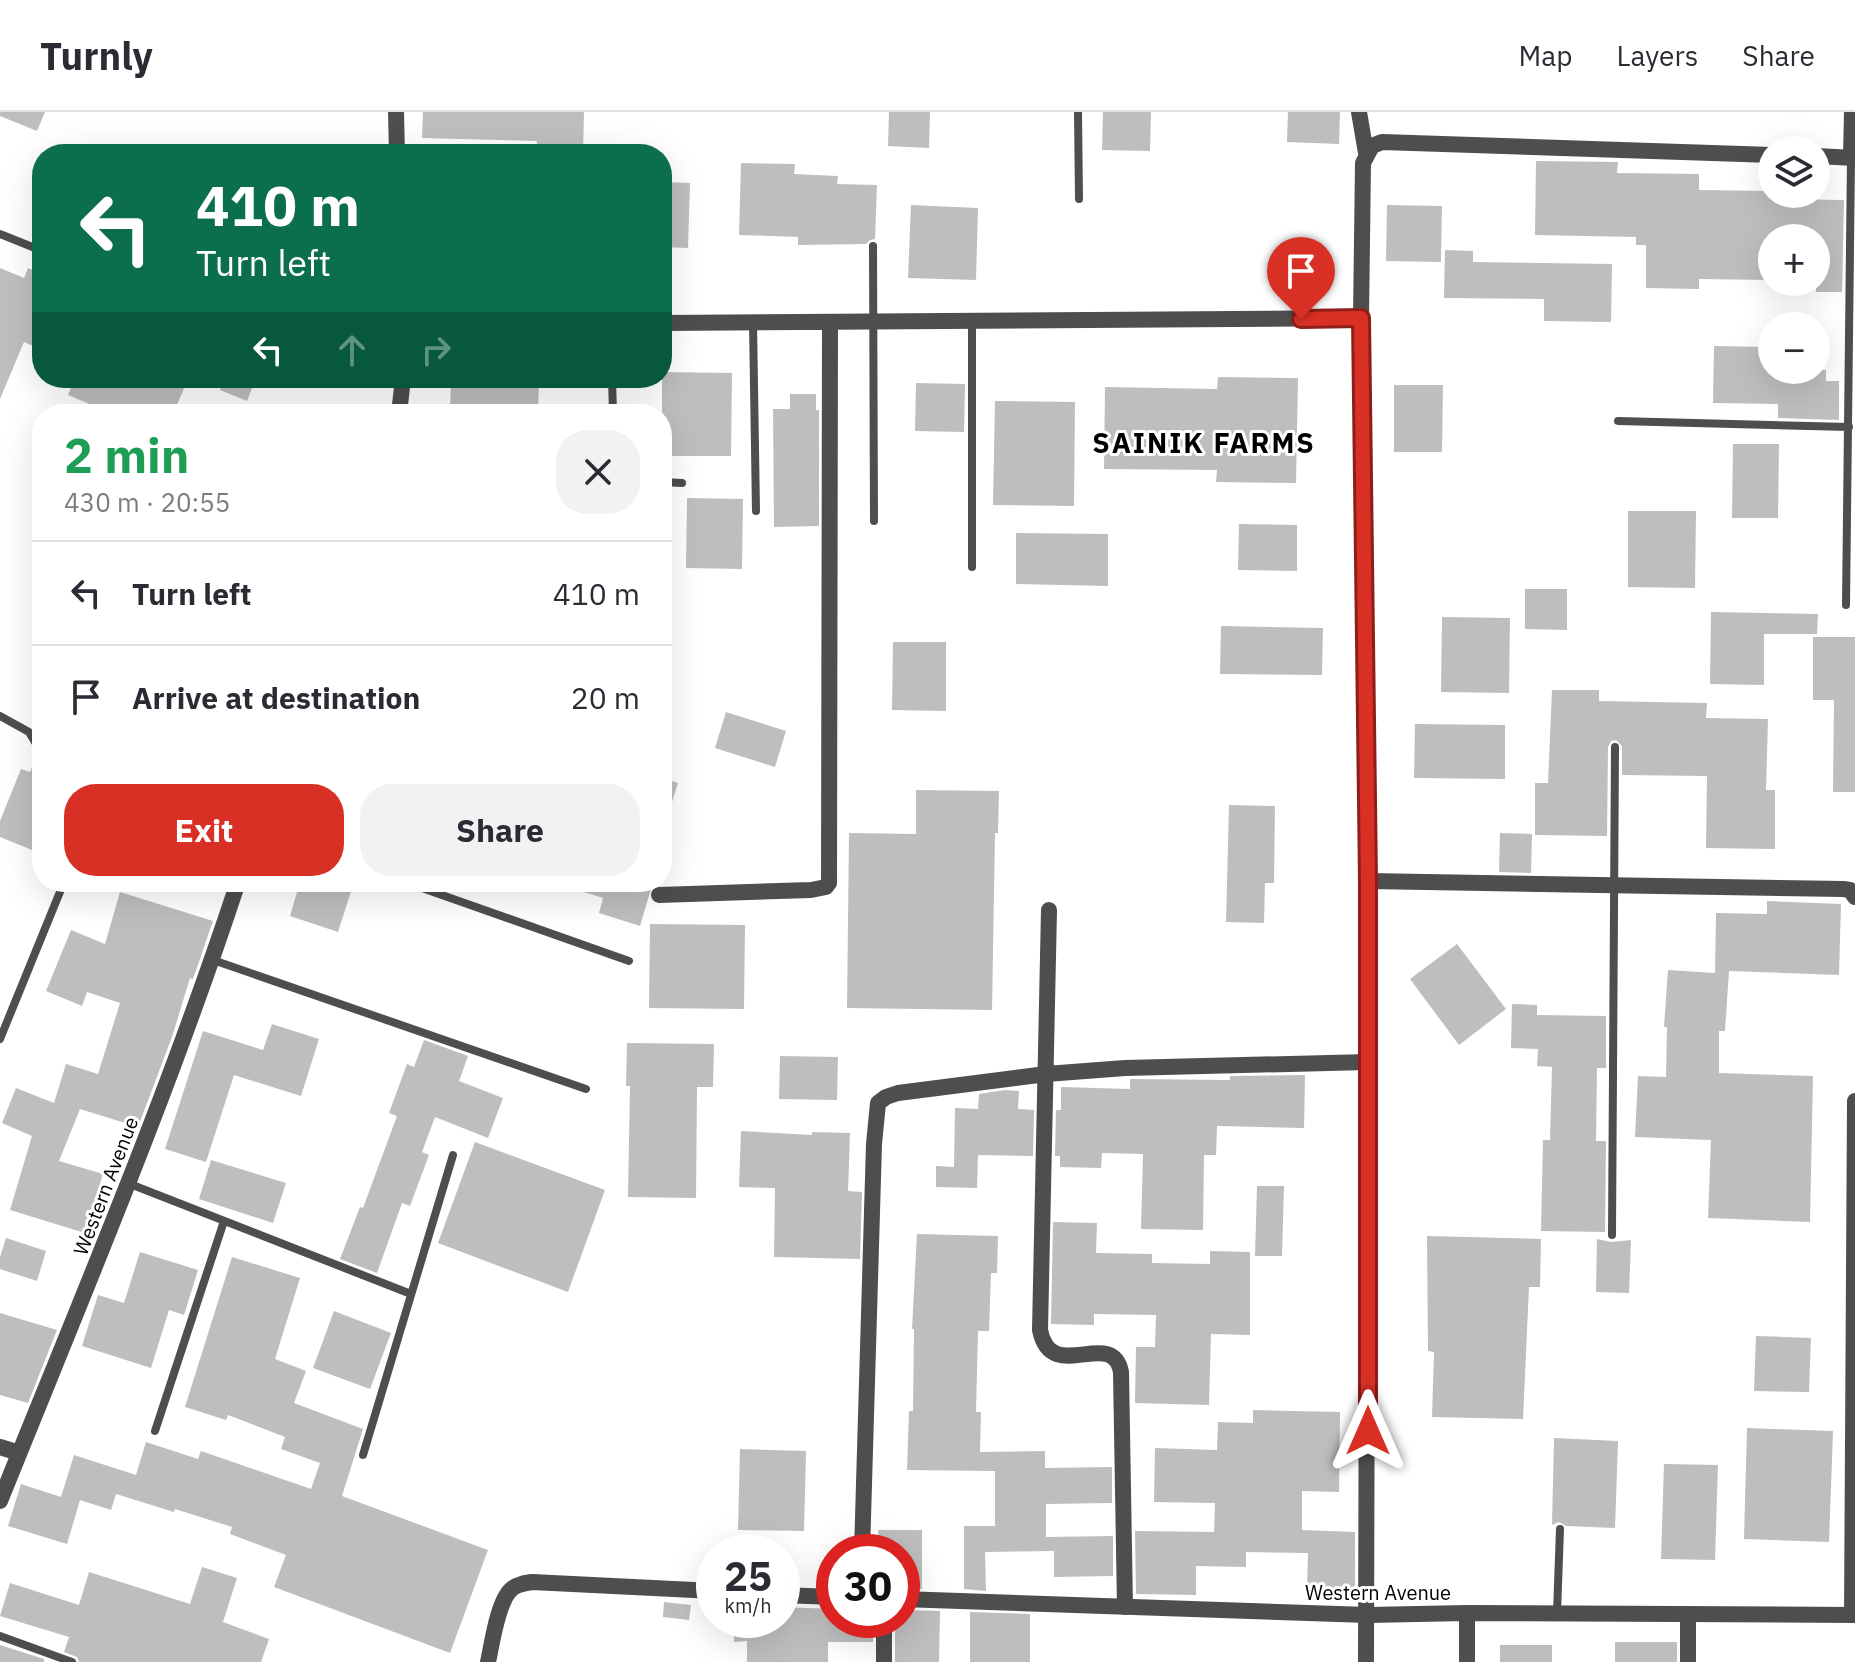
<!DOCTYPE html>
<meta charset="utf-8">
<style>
body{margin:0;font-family:"IBM Plex Sans",sans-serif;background:#f2f2f3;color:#2b2b33;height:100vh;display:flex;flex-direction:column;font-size:30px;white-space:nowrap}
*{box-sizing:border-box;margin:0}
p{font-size:26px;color:#7c7c81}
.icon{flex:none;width:44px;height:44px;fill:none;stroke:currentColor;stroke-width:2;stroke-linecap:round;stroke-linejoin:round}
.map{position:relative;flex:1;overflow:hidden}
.sheet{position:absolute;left:32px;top:292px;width:640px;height:488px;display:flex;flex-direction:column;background:#fff;border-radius:32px;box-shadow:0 8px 32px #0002}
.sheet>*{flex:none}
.top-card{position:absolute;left:32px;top:32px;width:640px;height:244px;border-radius:32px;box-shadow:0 8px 32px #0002;background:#0b6e4f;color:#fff;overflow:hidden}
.tools{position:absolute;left:1758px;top:24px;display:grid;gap:16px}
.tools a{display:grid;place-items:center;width:72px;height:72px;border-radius:50%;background:#fff;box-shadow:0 8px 32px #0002;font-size:40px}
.speed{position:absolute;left:696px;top:1422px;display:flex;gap:16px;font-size:40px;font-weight:700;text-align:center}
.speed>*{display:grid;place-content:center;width:104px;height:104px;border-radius:50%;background:#fff;box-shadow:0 8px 32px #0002;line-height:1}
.speed small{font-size:20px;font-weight:400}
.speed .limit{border:12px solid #d22;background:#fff;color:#111}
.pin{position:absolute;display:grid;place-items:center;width:68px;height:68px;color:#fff;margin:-82px -34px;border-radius:50% 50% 50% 0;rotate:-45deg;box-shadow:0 0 8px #0007}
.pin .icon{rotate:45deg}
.me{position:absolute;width:88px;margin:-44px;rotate:0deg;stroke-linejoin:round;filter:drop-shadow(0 0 6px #0008)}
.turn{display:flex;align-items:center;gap:28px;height:168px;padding:0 32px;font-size:36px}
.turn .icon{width:104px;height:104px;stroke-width:2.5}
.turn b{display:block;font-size:56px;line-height:68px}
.lanes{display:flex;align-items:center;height:76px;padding:0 32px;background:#0003;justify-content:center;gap:40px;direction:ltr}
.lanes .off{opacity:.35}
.round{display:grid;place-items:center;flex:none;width:84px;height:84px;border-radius:32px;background:#f2f2f3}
.headline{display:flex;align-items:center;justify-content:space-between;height:136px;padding:0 32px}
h1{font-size:48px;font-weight:800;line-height:60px;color:#1e9e55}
.button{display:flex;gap:16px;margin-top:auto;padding:16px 32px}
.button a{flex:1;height:92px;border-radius:32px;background:#d93025;color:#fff;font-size:32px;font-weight:800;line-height:92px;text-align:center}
.button a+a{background:#f2f2f3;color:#2b2b33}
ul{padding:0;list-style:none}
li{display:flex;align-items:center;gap:24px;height:104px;padding:0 32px;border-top:2px solid #e1e1e2}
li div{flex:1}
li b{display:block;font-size:30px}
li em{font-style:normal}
header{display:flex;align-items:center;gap:48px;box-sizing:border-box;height:112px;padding:0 40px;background:#fff;border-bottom:2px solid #e1e1e2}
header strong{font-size:38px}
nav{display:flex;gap:44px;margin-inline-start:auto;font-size:28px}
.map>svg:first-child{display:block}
</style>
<header>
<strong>Turnly</strong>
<nav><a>Map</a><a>Layers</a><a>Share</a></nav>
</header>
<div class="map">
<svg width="1855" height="1550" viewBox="0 0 1855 1550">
<rect width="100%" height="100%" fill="#fff"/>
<path fill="#bebebe" d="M 0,0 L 45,0 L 37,19 L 0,4 Z
M 423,0 L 584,0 L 583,42 L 536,42 L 537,29 L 422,26 Z
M 889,0 L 930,0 L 929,36 L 888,34 Z
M 1103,0 L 1151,0 L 1150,39 L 1102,38 Z
M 1288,0 L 1340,0 L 1339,32 L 1287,30 Z
M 1536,49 L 1618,50 L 1617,61 L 1699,62 L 1699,78 L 1772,79 L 1772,87 L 1844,88 L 1842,180 L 1816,180 L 1816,126 L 1772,126 L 1771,168 L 1699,167 L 1699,177 L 1646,176 L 1646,133 L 1636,133 L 1636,125 L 1535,123 Z
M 741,51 L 795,52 L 794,62 L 838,64 L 837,72 L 877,73 L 875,127 L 870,128 L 866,132 L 798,133 L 798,125 L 739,123 Z
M 662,70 L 690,71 L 688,136 L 662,135 Z
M 911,93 L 978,96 L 976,168 L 908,166 Z
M 1387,93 L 1442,94 L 1441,150 L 1386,149 Z
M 1445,138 L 1473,139 L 1473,150 L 1612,152 L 1611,210 L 1544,209 L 1544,187 L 1444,186 Z
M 0,156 L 24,166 L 28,156 L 42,162 L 42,238 L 24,230 L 0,287 Z
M 1714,234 L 1772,235 L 1772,258 L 1826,258 L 1826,269 L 1839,269 L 1839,308 L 1778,306 L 1778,292 L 1713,291 Z
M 662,260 L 732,261 L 731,344 L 662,344 Z
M 1218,265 L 1298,266 L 1296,371 L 1216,370 L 1217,358 L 1104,357 L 1105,275 L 1217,277 Z
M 75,266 L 167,266 L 185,274 L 173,302 L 113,302 L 68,283 Z
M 225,266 L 256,266 L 247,289 L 220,278 Z
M 451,266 L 539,266 L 538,302 L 450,302 Z
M 916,271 L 965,272 L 964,320 L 915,319 Z
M 1394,273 L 1443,273 L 1442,340 L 1394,340 Z
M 790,282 L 816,282 L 816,298 L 819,298 L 819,414 L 774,415 L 773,297 L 790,297 Z
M 995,289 L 1075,290 L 1074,394 L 993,393 Z
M 1733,332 L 1779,332 L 1778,406 L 1732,406 Z
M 687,386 L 743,387 L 742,457 L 686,456 Z
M 1628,399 L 1696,399 L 1695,476 L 1628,475 Z
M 1239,412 L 1297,413 L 1297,459 L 1238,458 Z
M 1016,421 L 1108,422 L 1108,474 L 1016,472 Z
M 1525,477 L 1567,477 L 1567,518 L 1525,517 Z
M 1711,500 L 1818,502 L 1817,522 L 1764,522 L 1764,573 L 1710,572 Z
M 1442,505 L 1510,506 L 1509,581 L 1441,580 Z
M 1221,514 L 1323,516 L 1322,563 L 1220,562 Z
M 1813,525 L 1855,525 L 1855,680 L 1833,680 L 1834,588 L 1813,588 Z
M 893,530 L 946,530 L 946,599 L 892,598 Z
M 1552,578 L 1599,578 L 1599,589 L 1707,591 L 1706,606 L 1768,607 L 1766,678 L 1775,678 L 1775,737 L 1706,736 L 1707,664 L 1622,663 L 1622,634 L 1616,628 L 1611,629 L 1608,635 L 1607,724 L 1535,723 L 1535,671 L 1548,671 Z
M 726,600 L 786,619 L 775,655 L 715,636 Z
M 1415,612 L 1505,613 L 1505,667 L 1414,666 Z
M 36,645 L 42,649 L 42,742 L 0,725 L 0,709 L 21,657 L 30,660 Z
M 662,666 L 678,671 L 665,712 L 662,711 Z
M 916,678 L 999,679 L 998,721 L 995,721 L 992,898 L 847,896 L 849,721 L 916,722 Z
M 1229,693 L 1275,694 L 1274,771 L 1265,771 L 1264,811 L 1226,810 Z
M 1500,721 L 1532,722 L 1531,761 L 1499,760 Z
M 300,770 L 354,770 L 338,820 L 290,804 Z
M 563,770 L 653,770 L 640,814 L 599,801 L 603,786 L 562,773 Z
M 120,780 L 213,809 L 193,867 L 190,866 L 172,925 L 138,1015 L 80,997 L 59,1049 L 103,1062 L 85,1121 L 10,1098 L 32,1024 L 2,1011 L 16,976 L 54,991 L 66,952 L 98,962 L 120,891 L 87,880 L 82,894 L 46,879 L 71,818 L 105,832 Z
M 1767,789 L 1841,792 L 1839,863 L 1729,859 L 1725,919 L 1719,919 L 1719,961 L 1813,964 L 1810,1110 L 1708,1106 L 1711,1028 L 1635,1025 L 1638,964 L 1666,965 L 1667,915 L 1664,915 L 1668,858 L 1715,861 L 1716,801 L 1767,802 Z
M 650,812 L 745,813 L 744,897 L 649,896 Z
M 1457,832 L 1506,897 L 1459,933 L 1410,867 Z
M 1512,892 L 1537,893 L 1537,903 L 1606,904 L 1606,956 L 1597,956 L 1596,1029 L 1606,1029 L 1605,1120 L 1541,1119 L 1543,1028 L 1550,1028 L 1552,955 L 1537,954 L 1538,937 L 1511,936 Z
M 272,912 L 319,927 L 301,984 L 234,963 L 206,1050 L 165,1037 L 203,919 L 263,938 Z
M 424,928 L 468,944 L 459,969 L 503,986 L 488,1026 L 435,1005 L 422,1040 L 429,1043 L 410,1094 L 402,1091 L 377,1161 L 340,1147 L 360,1095 L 363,1096 L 397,1004 L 389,1001 L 407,952 L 414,955 Z
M 627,931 L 714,932 L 713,975 L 697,975 L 696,1086 L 628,1085 L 630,974 L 626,974 Z
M 780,944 L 838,945 L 837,988 L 779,987 Z
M 1305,963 L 1304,1016 L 1217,1014 L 1216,1043 L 1204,1043 L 1203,1118 L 1141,1117 L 1143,1042 L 1102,1041 L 1101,1056 L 1060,1055 L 1060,1044 L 1055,1044 L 1056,998 L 1061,998 L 1061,975 L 1130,977 L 1130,967 L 1230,968 L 1230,964 Z
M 1005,978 L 1019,979 L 1018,997 L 1034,998 L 1033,1044 L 978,1043 L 977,1076 L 936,1075 L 936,1054 L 954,1055 L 955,996 L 978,997 L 979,982 Z
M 741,1019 L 812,1023 L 812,1020 L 850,1021 L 848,1079 L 862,1080 L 860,1147 L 774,1145 L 775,1076 L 739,1075 Z
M 475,1030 L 605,1078 L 568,1180 L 438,1131 Z
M 211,1048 L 286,1071 L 273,1111 L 199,1087 Z
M 1257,1074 L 1284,1074 L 1282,1144 L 1255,1144 Z
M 1053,1110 L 1097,1111 L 1096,1141 L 1152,1142 L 1152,1151 L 1210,1152 L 1210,1139 L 1250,1140 L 1250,1223 L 1211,1222 L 1209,1293 L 1135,1291 L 1136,1235 L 1155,1235 L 1156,1203 L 1094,1202 L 1094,1213 L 1051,1212 Z
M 917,1122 L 998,1124 L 997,1161 L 991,1161 L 989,1219 L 978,1219 L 976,1300 L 981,1300 L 980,1340 L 1045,1339 L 1045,1356 L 1112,1355 L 1112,1391 L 1046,1392 L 1046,1425 L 1113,1424 L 1113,1464 L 1054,1465 L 1054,1439 L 985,1440 L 986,1479 L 964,1477 L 964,1414 L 995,1414 L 995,1359 L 907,1358 L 909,1299 L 913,1299 L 914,1217 L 912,1217 Z
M 1427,1124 L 1541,1127 L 1540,1175 L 1529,1175 L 1523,1307 L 1432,1305 L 1434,1240 L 1428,1239 Z
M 6,1126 L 46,1139 L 37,1169 L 0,1157 L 0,1145 Z
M 1597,1127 L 1611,1130 L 1631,1128 L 1629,1181 L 1596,1180 Z
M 140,1140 L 198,1158 L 184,1203 L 169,1198 L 151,1256 L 82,1234 L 98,1183 L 124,1191 Z
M 232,1145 L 300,1166 L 275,1247 L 306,1259 L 294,1291 L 363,1317 L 342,1384 L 488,1438 L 450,1541 L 274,1475 L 286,1443 L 230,1422 L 232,1415 L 175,1397 L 174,1400 L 116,1382 L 111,1398 L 80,1388 L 67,1432 L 8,1414 L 21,1372 L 61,1385 L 74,1343 L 136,1363 L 146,1330 L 198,1347 L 201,1339 L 311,1377 L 320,1351 L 281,1337 L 285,1325 L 228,1303 L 226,1308 L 185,1295 Z
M 334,1199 L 391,1221 L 370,1277 L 313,1256 Z
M 0,1201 L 57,1218 L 28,1291 L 0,1283 Z
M 1756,1224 L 1811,1226 L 1809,1280 L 1754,1279 Z
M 1253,1298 L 1340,1300 L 1339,1380 L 1302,1379 L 1302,1418 L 1355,1420 L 1355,1478 L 1307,1477 L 1308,1441 L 1246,1440 L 1246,1455 L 1196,1454 L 1196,1483 L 1136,1482 L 1135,1419 L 1214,1420 L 1215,1391 L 1154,1390 L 1155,1336 L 1217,1338 L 1218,1310 L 1253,1311 Z
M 1747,1316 L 1833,1319 L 1829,1430 L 1744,1427 Z
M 1554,1326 L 1618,1329 L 1615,1416 L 1566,1414 L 1559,1410 L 1552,1413 Z
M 740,1337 L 806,1339 L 804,1419 L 738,1418 Z
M 1664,1352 L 1718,1353 L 1715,1448 L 1661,1447 Z
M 878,1418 L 922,1418 L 922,1477 L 902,1476 L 902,1440 L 879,1440 Z
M 202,1455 L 237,1466 L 223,1510 L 269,1527 L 261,1550 L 79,1550 L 77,1545 L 64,1540 L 69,1525 L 0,1504 L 10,1471 L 79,1493 L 89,1460 L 190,1492 Z
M 664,1490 L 691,1493 L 689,1508 L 663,1505 Z
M 782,1495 L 834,1497 L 834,1508 L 873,1508 L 873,1530 L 828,1530 L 828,1550 L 747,1550 L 747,1529 L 734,1530 L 734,1508 L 782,1508 Z
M 902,1498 L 940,1499 L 939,1550 L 895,1550 L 895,1508 L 902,1508 Z
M 970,1500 L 1030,1502 L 1030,1550 L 970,1550 Z
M 1615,1530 L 1677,1530 L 1677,1550 L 1615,1550 Z
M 0,1533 L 44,1547 L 44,1550 L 0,1550 Z
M 1500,1533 L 1552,1533 L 1552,1550 L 1500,1550 Z"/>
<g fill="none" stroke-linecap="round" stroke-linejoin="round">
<path stroke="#4e4e4e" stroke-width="8" d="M 1078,0 L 1079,87
M 0,122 L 35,136
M 873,134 L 874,409
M 972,209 L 972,455
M 753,210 L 756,399
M 612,266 L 613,302
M 1618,309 L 1849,315
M 662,370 L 682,371
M 1846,493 L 1851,46
M 0,604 L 29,620 L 42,642
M 405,770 L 629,849
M 213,848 L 586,977
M 0,927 L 64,770
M 130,1072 L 411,1182
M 1612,1123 L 1615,635
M 155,1319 L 224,1109
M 363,1343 L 453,1043
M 1557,1501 L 1560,1417
M 0,1524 L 72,1550"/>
<path stroke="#4e4e4e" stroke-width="16" d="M 1359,0 L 1366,41
M 1816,44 L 1855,46
M 1851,46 L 1852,0
M 662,211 L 1361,206
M 1368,769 L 1843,777 L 1850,778 L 1855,785
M 659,783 L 811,778 L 826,775 L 829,771 L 830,210
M 1049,798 L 1040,1218 C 1051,1274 1112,1214 1121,1260 L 1125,1495
M 0,1335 L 19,1341
M 862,1440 L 874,1032 L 878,991 L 886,985 L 898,981 L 1046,962 L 1125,956 L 1368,950
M 1467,1501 L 1467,1550
M 1852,1503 L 1855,989
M 1688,1504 L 1688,1550
M 884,1550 L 884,1508
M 1366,1550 L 1368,769 L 1361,206 L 1363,51 L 1372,34 L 1382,30 L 1772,43"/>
<path stroke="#4e4e4e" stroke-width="16" d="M 396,0 L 397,42
M 399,302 L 403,266
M 0,1389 C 83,1183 169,980 238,770
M 782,1483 L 834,1485
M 902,1487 L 1368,1503 L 1467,1501 L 1855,1503
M 488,1550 C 492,1532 498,1486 513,1476 C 518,1472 525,1471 532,1470 L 714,1479"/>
</g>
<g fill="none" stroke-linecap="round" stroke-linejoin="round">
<g stroke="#8d1f18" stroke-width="20">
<path id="route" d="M 1301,207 L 1361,206 L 1368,769 L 1368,1319"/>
</g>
<use href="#route" stroke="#d93025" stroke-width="14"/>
</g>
<g text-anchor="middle" stroke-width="6" stroke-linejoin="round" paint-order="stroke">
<g font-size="20" fill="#000" stroke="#fff">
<text transform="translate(106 1074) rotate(-69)" y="7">Western Avenue</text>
<text x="1378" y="1488">Western Avenue</text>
</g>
<g font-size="28" font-weight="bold" letter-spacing="2" fill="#000" stroke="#fff">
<text x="1204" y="341">SAINIK FARMS</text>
</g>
</g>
</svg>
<div class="tools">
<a><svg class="icon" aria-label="layers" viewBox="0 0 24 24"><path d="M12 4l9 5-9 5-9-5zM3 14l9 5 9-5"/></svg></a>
<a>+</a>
<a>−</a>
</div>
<div class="speed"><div>25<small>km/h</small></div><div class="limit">30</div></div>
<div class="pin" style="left:1301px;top:207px;background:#d93025"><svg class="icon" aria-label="arrive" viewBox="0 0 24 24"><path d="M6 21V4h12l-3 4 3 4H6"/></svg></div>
<svg class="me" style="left:1368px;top:1319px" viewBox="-20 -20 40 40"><path d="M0-17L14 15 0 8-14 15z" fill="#d93025" stroke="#fff" stroke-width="4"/></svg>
<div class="top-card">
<div class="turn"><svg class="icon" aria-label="left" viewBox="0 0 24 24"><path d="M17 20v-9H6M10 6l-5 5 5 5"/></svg><div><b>410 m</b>Turn left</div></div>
<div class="lanes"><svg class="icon" aria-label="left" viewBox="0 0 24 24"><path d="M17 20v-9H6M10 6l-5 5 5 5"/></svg><svg class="icon off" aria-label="ahead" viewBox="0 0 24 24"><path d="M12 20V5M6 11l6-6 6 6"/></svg><svg class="icon off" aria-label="right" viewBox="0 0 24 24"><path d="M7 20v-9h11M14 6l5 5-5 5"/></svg></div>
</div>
<section class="sheet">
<div class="headline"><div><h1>2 min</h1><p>430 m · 20:55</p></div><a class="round"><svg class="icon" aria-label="close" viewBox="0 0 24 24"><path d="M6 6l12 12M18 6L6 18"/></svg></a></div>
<ul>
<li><svg class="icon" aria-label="left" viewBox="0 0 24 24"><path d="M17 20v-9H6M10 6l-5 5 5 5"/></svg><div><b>Turn left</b></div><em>410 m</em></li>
<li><svg class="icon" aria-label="arrive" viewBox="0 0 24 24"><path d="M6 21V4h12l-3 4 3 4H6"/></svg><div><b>Arrive at destination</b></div><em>20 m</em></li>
</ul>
<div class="button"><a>Exit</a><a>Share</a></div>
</section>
</div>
